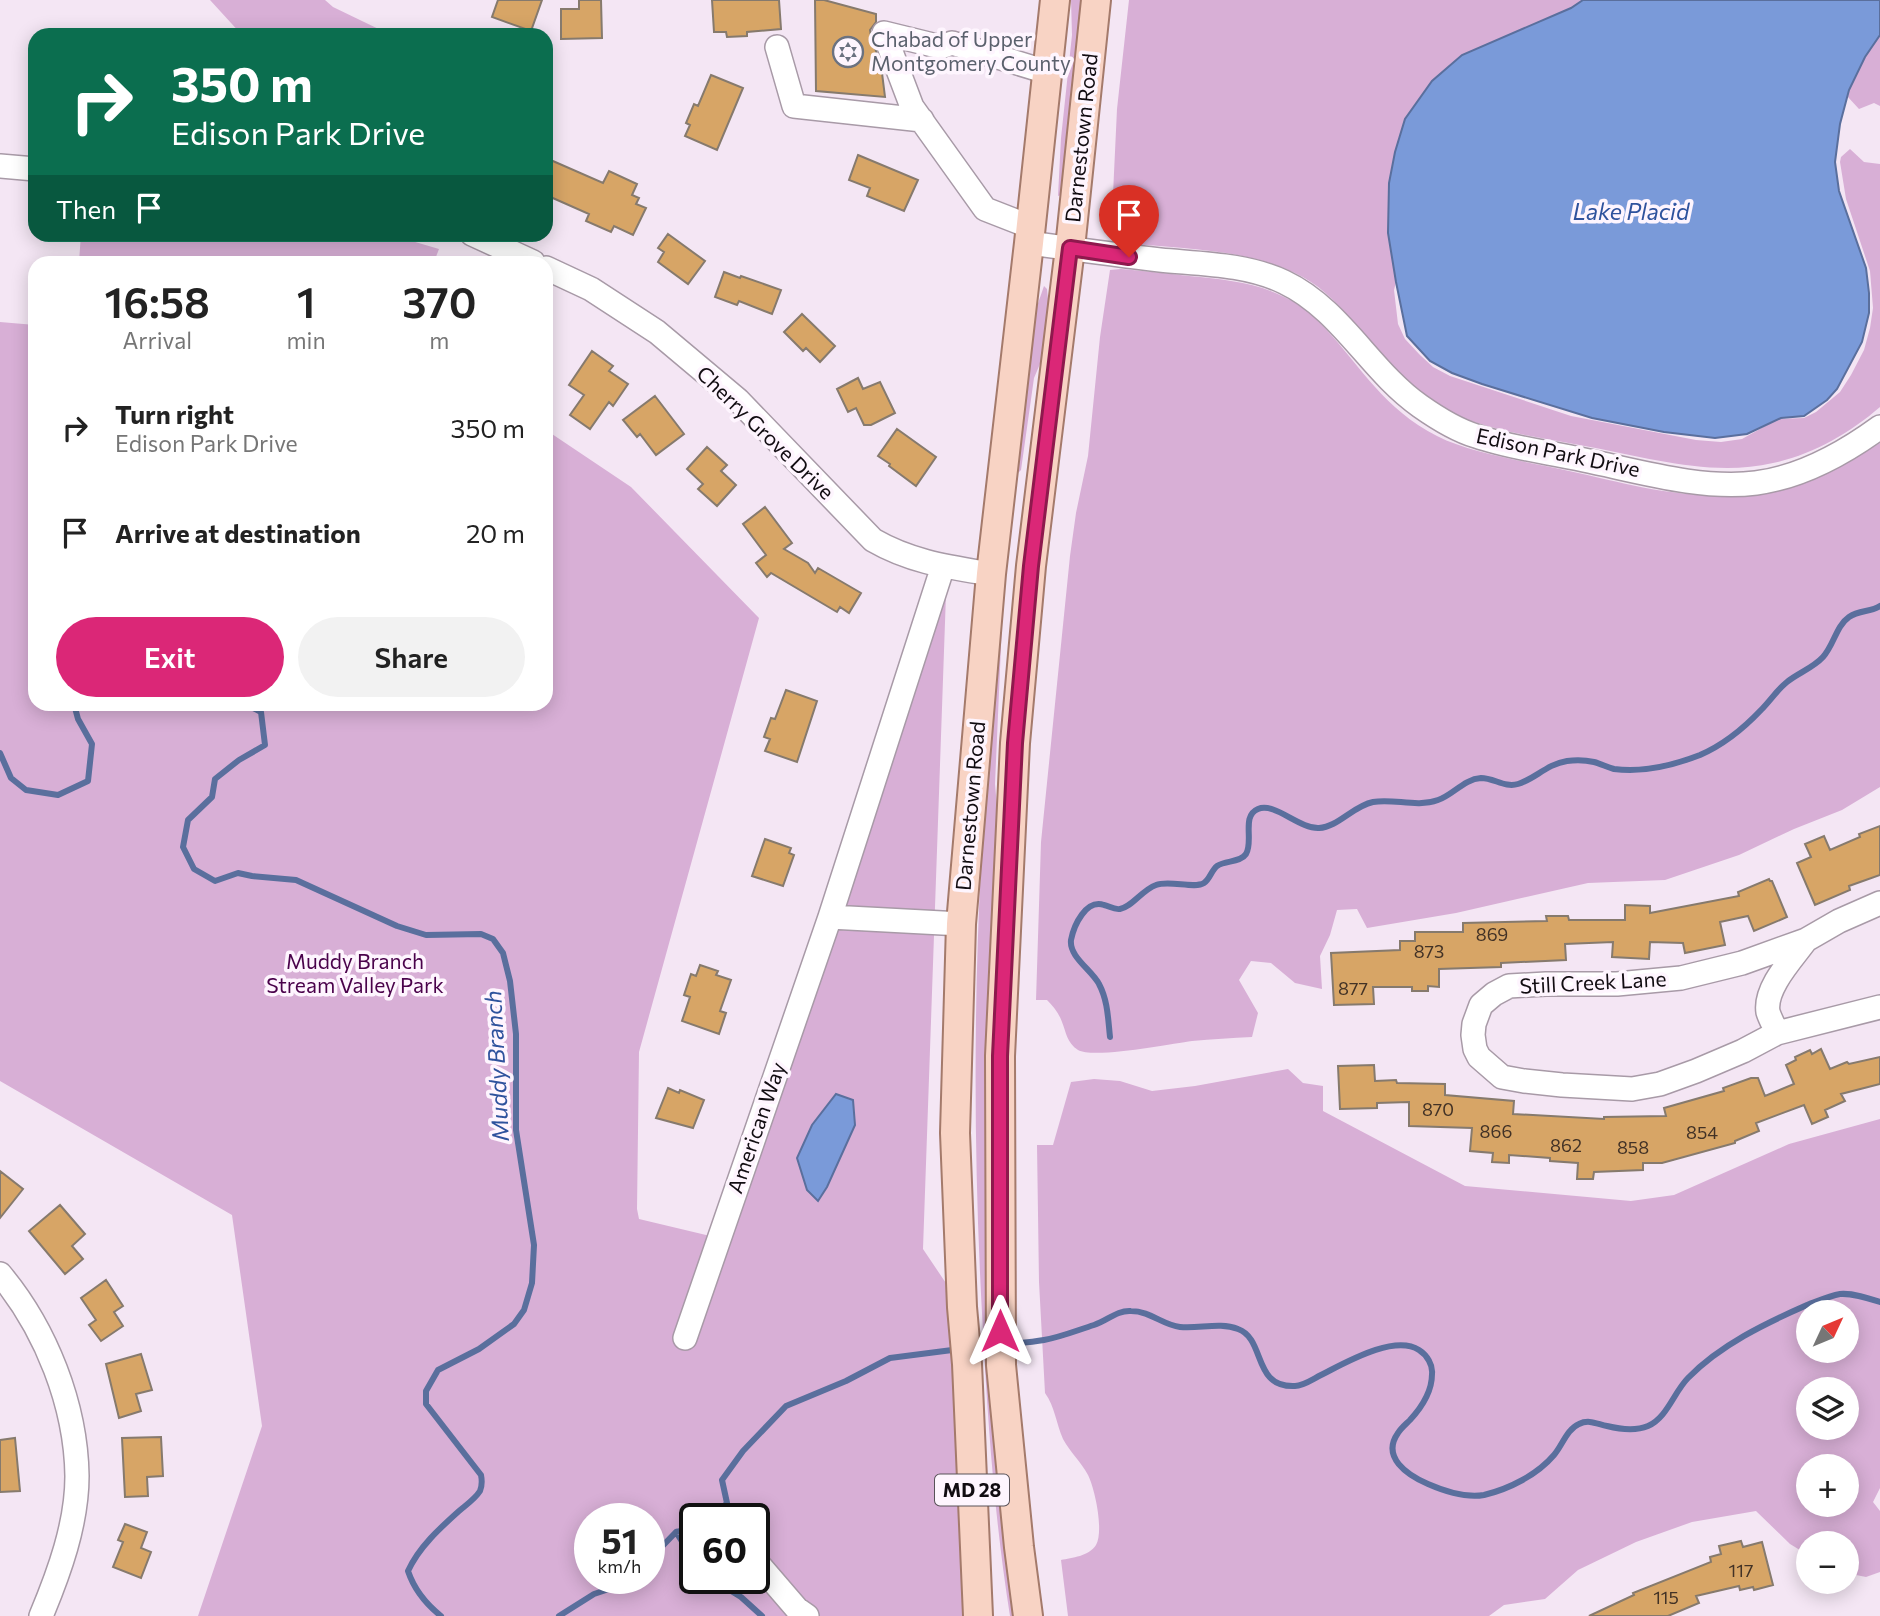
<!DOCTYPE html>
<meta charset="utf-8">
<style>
body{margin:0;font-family:Commissioner,sans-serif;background:#f2f2f2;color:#222;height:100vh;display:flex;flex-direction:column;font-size:26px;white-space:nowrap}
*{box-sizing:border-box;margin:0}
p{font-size:23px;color:#767676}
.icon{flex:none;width:38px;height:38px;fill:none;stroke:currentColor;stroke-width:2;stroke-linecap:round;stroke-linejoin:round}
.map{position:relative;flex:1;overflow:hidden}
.sheet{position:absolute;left:28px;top:256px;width:525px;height:455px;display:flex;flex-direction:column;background:#fff;border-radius:21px;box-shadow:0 4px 18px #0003}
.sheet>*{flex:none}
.guide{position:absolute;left:28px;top:28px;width:525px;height:214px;border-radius:21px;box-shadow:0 4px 18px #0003;background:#0b6e4f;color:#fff;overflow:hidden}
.needle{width:46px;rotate:46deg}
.controls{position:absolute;left:1796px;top:1300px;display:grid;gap:14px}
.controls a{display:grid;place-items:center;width:63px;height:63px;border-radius:50%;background:#fff;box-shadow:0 4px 18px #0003;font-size:35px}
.speed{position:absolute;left:574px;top:1503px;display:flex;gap:14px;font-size:35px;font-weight:700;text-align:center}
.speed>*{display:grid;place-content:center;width:91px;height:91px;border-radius:50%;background:#fff;box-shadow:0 4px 18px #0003;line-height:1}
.speed small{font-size:18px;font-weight:400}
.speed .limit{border:4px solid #111;border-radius:10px;background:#fff;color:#111}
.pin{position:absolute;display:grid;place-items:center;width:60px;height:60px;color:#fff;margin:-72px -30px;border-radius:50% 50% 50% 0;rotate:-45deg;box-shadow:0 0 7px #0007}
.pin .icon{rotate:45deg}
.me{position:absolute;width:77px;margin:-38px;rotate:0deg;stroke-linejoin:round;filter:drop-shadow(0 0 5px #0008)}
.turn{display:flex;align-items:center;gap:24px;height:147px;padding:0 28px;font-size:32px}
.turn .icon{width:91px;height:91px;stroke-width:2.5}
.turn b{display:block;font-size:49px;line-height:60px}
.then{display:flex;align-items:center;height:66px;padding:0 28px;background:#0003;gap:14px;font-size:26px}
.eta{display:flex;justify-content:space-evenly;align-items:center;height:119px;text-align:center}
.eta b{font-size:42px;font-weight:600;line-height:49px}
.cta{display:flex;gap:14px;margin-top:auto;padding:14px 28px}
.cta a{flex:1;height:80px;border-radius:42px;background:#db2777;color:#fff;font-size:28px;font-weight:600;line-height:80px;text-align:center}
.cta a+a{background:#f2f2f2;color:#222}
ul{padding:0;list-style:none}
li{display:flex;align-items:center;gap:21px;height:105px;padding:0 28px}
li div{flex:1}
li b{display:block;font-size:26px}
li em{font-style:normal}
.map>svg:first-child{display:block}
</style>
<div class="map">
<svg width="1880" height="1616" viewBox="0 0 1880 1616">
<rect width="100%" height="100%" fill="#f4e6f4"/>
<path fill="#d8afd6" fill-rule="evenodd" d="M 210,0 L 325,0 L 333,7 L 391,35 L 242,35 Z
M 1071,0 L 1083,0 L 1064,178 L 1061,195 L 1058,196 L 1061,138 L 1072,35 Z
M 1129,0 L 1583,0 L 1571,8 L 1549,18 L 1405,119 L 1395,152 L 1389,183 L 1388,233 L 1396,282 L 1394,290 L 1398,324 L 1405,339 L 1420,355 L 1433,367 L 1450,376 L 1571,416 L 1696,440 L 1721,442 L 1742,439 L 1778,419 L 1804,418 L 1816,412 L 1840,392 L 1851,375 L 1864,350 L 1870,328 L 1873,308 L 1870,271 L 1846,199 L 1840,162 L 1841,157 L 1850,149 L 1864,162 L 1880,164 L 1880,407 C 1850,433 1812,455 1773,463 C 1713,477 1649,458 1590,447 C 1532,436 1462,428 1414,392 C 1408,386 1402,379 1396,373 C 1363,339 1340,294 1295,273 C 1242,248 1181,249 1124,243 L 1111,237 L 1117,109 Z
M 1880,35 L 1880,106 L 1874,103 L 1859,109 L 1847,96 C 1853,73 1867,54 1880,35 Z
M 81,234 L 388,234 L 439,249 L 434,262 L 79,262 Z
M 1121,269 C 1143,271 1166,273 1189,276 C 1242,281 1286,286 1324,327 C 1362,368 1384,409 1437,436 C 1470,453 1523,461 1560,469 C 1608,479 1661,495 1711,495 C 1725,495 1739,492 1753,491 C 1774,489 1794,486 1815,478 C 1838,469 1859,456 1880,443 L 1880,787 L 1842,810 L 1794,829 L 1739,855 L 1665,880 L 1588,883 L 1456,913 L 1367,928 L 1357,909 L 1337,910 L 1330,935 L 1320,956 L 1322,989 L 1295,983 L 1271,963 L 1251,961 L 1239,980 L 1258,1013 L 1252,1037 C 1232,1038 1212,1039 1192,1041 C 1170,1044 1094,1059 1078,1050 C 1067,1043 1066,1032 1062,1022 C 1059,1013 1053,1006 1047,1000 L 1036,1000 L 1041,842 L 1070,556 L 1076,513 L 1088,456 L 1100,337 L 1110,270 Z
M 1044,286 L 1047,289 L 1049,309 L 1045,352 L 1034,378 L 1021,470 L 1018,473 L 1032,328 L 1034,315 Z
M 0,322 L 35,325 L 35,704 L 546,704 L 546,430 L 631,487 L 759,618 L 639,1052 L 637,1209 L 639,1219 L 727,1240 L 946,594 L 923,1249 L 962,1307 L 978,1616 L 198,1616 L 262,1426 L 232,1215 L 0,1081 ZM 590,1519 L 649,1519 L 649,1578 L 590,1578 ZM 695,1519 L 754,1519 L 754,1578 L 695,1578 Z
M 1002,623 L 995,784 L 998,818 L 1000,1335 L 1026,1616 L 1010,1616 C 995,1522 988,1426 983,1331 C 974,1176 973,1020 981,865 C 985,786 993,707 1000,627 Z
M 1288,1069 L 1303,1083 L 1323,1086 L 1323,1111 L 1465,1186 L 1631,1201 L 1674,1195 L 1789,1144 L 1880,1119 L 1880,1488 L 1873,1502 L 1880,1511 L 1880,1572 L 1866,1577 L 1846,1573 L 1846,1544 L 1808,1544 L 1808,1555 L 1790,1544 L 1756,1511 L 1692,1522 L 1636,1542 L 1578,1570 L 1545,1599 L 1504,1605 L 1489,1616 L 1068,1616 L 1061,1560 C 1072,1558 1089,1556 1096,1545 C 1104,1531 1095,1489 1088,1475 C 1081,1462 1070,1452 1063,1439 C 1056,1423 1055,1407 1045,1393 L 1039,1282 L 1037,1145 L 1053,1145 L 1071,1082 L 1094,1079 L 1120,1081 L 1152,1091 L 1195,1086 ZM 1808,1312 L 1846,1312 L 1846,1351 L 1808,1351 ZM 1808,1390 L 1846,1390 L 1846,1428 L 1808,1428 ZM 1808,1466 L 1846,1466 L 1846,1505 L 1808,1505 Z"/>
<path fill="#7a9ad9" stroke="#5a6f9d" stroke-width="2" d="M 1583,0 L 1880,0 L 1880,35 L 1865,57 L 1849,90 L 1840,124 L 1835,162 L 1839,191 L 1866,268 L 1869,293 L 1869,313 L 1862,342 L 1837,389 L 1827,400 L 1804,416 L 1781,418 L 1747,434 L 1715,438 L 1664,432 L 1592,418 L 1482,384 L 1452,373 L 1430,361 L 1407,336 L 1396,282 L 1388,233 L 1389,183 L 1395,152 L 1405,119 L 1432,81 L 1462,55 L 1571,8 Z
M 836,1094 L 853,1100 L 855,1125 L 827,1187 L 818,1201 L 807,1190 L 797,1158 L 812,1125 Z"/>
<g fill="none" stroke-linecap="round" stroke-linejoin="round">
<path stroke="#5a6f9d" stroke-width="6" d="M 245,704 L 261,712 L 265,745 L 239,760 L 215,779 L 212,797 L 188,820 L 183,847 L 194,869 L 215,881 L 238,873 L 252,876 L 296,880 L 397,926 L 426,935 L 481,934 L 493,939 L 503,953 L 510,981 L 516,1034 L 516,1130 L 534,1245 L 532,1283 L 524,1310 L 514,1324 L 479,1349 L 438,1370 L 426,1391 L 426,1404 L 481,1475 C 482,1480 482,1486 480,1491 C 475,1499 466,1505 459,1511 C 440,1528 419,1547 408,1571 C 414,1589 426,1604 441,1616
M 0,753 L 11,778 L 26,790 L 58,795 L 88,781 L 92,744 L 78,719 L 74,704
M 1110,1037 C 1108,1019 1108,1001 1099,984 C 1092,970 1069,957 1071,940 C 1074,925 1086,899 1104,905 C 1109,906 1114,910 1120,909 C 1132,907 1142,890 1156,885 C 1169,880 1195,889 1204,883 C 1210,879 1211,871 1217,866 C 1226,860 1240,863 1246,854 C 1254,841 1241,816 1258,809 C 1275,802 1299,829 1319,828 C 1338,827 1353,806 1373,802 C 1394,798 1416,808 1438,800 C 1453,795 1464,779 1481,778 C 1494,778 1505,788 1518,784 C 1535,779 1547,764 1567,761 C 1575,760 1585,760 1594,762 C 1601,764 1607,767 1614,769 C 1642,773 1674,765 1700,755 C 1723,745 1744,728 1761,710 C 1770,701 1777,690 1787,682 C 1798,673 1813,668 1823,657 C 1834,645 1836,626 1849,617 C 1859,610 1871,612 1880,606
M 1009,1344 C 1021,1343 1033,1342 1044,1340 C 1061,1337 1078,1330 1094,1325 C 1107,1321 1117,1310 1131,1311 C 1150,1311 1163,1325 1180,1327 C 1199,1329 1220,1322 1238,1329 C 1266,1339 1252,1388 1295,1386 C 1303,1386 1313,1379 1321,1375 C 1345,1363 1394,1334 1419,1350 C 1427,1355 1433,1365 1432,1374 C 1432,1392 1422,1407 1410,1420 C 1406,1424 1401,1428 1398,1433 C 1381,1457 1407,1475 1428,1484 C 1444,1491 1467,1498 1484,1495 C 1509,1489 1537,1475 1554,1455 C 1562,1446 1567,1429 1579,1424 C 1589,1419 1597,1424 1607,1426 C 1619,1429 1636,1431 1648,1426 C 1667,1418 1674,1392 1688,1378 C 1720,1345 1766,1323 1807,1305 C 1818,1301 1829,1296 1840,1294 C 1853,1293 1868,1298 1880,1302
M 713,1519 L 727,1503 L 722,1480 L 743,1451 L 786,1406 L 846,1381 L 890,1358 L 960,1349
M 676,1532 L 695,1562
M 649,1560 L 676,1532 L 695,1528
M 710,1578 L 741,1597 L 762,1616
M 559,1616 L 594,1594 L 618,1586 L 630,1578"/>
</g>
<path fill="#d7a566" stroke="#867a6d" stroke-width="2" d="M 498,0 L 542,0 L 531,31 L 492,17 Z
M 579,0 L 601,0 L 602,38 L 561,39 L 561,9 L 579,9 Z
M 712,0 L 779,0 L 781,29 L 747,32 L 747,36 L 727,37 L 726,32 L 714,32 Z
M 815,0 L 824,0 L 876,14 L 876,22 L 870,30 L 871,37 L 881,65 L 885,97 L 816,91 Z
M 711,75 L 743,88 L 717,150 L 685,136 L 690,125 L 686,123 L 694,104 L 698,106 Z
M 858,155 L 918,180 L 904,211 L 867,196 L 870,188 L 849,180 Z
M 546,158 L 603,183 L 609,171 L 637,184 L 632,195 L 639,198 L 636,204 L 646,208 L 633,235 L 614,226 L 611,232 L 586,221 L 589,214 L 546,195 Z
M 668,234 L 705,261 L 688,284 L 658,262 L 664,252 L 658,248 Z
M 724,272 L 740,278 L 741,276 L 781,290 L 772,314 L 739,301 L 737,305 L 715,297 Z
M 802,314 L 835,346 L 820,362 L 806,348 L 803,351 L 784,332 Z
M 592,351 L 613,366 L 609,371 L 628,384 L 613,406 L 609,402 L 590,429 L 570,415 L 584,395 L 569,385 Z
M 858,378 L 863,389 L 880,382 L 895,413 L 871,425 L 864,425 L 856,408 L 848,412 L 837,389 Z
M 655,396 L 684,434 L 656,455 L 640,434 L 637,437 L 623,420 Z
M 897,429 L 936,457 L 916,486 L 889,466 L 890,464 L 878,456 Z
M 707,447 L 727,465 L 721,471 L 736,485 L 717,506 L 698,489 L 703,484 L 687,469 Z
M 765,507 L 792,543 L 784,549 L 808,563 L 815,573 L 818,568 L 861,593 L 849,613 L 840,607 L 837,612 L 771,573 L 767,577 L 756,563 L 766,555 L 743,524 Z
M 786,690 L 817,701 L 797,762 L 765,751 L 770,739 L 764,737 L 771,718 L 775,719 Z
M 1880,826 L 1880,875 L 1849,886 L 1850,890 L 1815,905 L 1797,863 L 1811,857 L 1805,844 L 1824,836 L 1830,850 L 1860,837 L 1859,834 Z
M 765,839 L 791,848 L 789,853 L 794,855 L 783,886 L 752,876 Z
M 1769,879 L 1770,881 L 1772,881 L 1787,917 L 1754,931 L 1748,916 L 1720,922 L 1725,945 L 1685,953 L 1683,943 L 1650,942 L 1649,959 L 1612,957 L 1613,942 L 1565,944 L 1566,960 L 1501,963 L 1501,967 L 1439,969 L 1439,987 L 1428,986 L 1428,991 L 1412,991 L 1412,987 L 1373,987 L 1374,1004 L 1334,1005 L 1331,953 L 1400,950 L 1400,941 L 1415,941 L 1415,932 L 1463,932 L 1463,923 L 1547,921 L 1546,916 L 1568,916 L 1569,920 L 1625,920 L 1625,905 L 1650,906 L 1650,913 L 1739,896 L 1738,892 Z
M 700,965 L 718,971 L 716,975 L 731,980 L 720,1011 L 726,1013 L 719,1034 L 682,1021 L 690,997 L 684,995 L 691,974 L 696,976 Z
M 1821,1049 L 1830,1069 L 1847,1062 L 1849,1064 L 1880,1057 L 1880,1084 L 1841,1094 L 1845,1101 L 1825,1110 L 1828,1117 L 1812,1124 L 1804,1105 L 1756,1123 L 1759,1131 L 1735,1141 L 1735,1143 L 1662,1163 L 1643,1163 L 1643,1170 L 1594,1172 L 1593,1179 L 1577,1179 L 1578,1163 L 1550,1161 L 1550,1158 L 1509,1155 L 1509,1163 L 1492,1162 L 1493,1153 L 1470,1151 L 1472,1128 L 1409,1126 L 1409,1102 L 1377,1103 L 1377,1108 L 1340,1109 L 1338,1066 L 1374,1065 L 1375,1081 L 1396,1080 L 1397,1083 L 1445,1084 L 1445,1095 L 1514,1101 L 1513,1114 L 1604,1119 L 1604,1117 L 1666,1116 L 1664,1108 L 1724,1091 L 1723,1088 L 1751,1078 L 1758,1078 L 1765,1096 L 1794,1084 L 1786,1065 L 1796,1060 L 1795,1057 L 1810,1050 L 1812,1054 Z
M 668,1088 L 679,1093 L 680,1090 L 704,1100 L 693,1128 L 656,1118 Z
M 0,1171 L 23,1189 L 0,1218 Z
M 60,1205 L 85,1234 L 72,1246 L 83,1259 L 65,1274 L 29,1231 Z
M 106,1280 L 123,1306 L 114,1312 L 123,1326 L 101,1341 L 89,1325 L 96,1320 L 81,1298 Z
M 141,1354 L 152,1390 L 136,1394 L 141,1411 L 119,1418 L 106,1364 Z
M 161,1437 L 163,1476 L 147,1477 L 148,1496 L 125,1497 L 122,1438 Z
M 15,1438 L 20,1491 L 0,1492 L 0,1440 Z
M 125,1524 L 147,1532 L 141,1548 L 151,1552 L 141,1578 L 113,1567 L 123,1542 L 118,1540 Z
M 1741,1541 L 1743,1547 L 1762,1542 L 1773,1585 L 1754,1590 L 1753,1587 L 1740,1590 L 1739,1586 L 1696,1596 L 1699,1603 L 1668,1616 L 1589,1616 L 1634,1595 L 1633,1593 L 1711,1562 L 1710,1557 L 1721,1554 L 1719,1546 Z"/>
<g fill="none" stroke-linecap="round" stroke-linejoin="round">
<g stroke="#a89aa7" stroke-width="26">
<path id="minor" d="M 777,47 L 794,106 L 922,120
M 0,166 L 35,169
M 1031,227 L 985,209 L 912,107 L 884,33 L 941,47 L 952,43 L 1047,72
M 472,234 L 533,262
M 1029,243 C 1073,249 1116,255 1160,260 C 1202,264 1246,264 1284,282 C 1341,309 1370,371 1420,406 C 1437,418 1456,430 1476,436 C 1510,448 1548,452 1584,460 C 1638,471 1701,490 1756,483 C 1802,477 1843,454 1880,427
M 546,268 L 591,289 L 657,332 L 738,400 L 873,540 C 911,562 949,567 991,574
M 1880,903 L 1839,921 L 1806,940 L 1742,963 L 1681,978 L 1617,984 L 1546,984 L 1509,986 L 1494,994 L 1481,1005 L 1474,1024 L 1473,1035 L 1475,1049 L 1479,1057 L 1502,1077 L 1524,1081 L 1562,1085 L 1632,1089 L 1660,1084 L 1696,1071 L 1743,1051 L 1777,1033 L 1880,1007
M 830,917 L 961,924
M 1777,1033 C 1775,1027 1770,1019 1768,1012 C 1764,988 1793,958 1806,940
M 0,1274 C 46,1329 76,1405 77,1476 C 77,1524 59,1573 41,1616
M 685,1338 L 830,917 L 943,566
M 754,1559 L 797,1609 L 807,1616"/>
</g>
<g stroke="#a47a6b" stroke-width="32">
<path id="major" d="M 978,1616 L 967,1364 L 962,1307 L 955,1133 L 961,924 L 991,574 L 1029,243 L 1055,0
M 1028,1616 L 1019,1547 L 1001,1365 L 1000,1056 L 1015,743 L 1031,566 L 1070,248 L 1096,0"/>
</g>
<use href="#minor" stroke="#fff" stroke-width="23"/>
<use href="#major" stroke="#f8d3c4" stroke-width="28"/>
</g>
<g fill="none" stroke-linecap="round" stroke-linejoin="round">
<g stroke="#8e194d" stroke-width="18">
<path id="route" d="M 1000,1331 L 1000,1056 L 1015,743 L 1031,566 L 1070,248 L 1129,257"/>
</g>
<use href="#route" stroke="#db2777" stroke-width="12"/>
</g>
<defs>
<g id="synagogue-ring" transform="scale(1.575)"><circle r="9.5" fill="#fef5fe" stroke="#6b7280" stroke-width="1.5"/><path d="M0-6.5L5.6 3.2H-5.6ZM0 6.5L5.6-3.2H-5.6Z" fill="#6b7280"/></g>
</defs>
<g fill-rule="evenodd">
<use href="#synagogue-ring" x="848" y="52"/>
</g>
<g text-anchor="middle" stroke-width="7" stroke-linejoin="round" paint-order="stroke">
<g font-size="18" fill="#423226">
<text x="1492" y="941">869</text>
<text x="1429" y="958">873</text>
<text x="1353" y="995">877</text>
<text x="1438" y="1116">870</text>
<text x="1496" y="1138">866</text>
<text x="1702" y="1139">854</text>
<text x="1566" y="1152">862</text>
<text x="1633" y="1154">858</text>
<text x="1741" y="1577">117</text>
<text x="1666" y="1604">115</text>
</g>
<rect fill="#fef5fe" stroke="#585258" stroke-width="2" x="935" y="1474.5" width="74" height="31" rx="5"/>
<g font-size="19" font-weight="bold" fill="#110c11">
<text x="972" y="1497">MD 28</text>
</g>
<g font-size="21" fill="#5b616d" stroke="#fef5fe" text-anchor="start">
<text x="871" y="47">Chabad of Upper<tspan x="871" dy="24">Montgomery County</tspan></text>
</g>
<g font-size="21" fill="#110c11" stroke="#fef5fe">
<text transform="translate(1082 138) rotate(-84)" y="7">Darnestown Road</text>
<text transform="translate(765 433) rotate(44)" y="7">Cherry Grove Drive</text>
<text transform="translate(1558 453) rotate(12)" y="7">Edison Park Drive</text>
<text transform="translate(971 806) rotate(-85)" y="7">Darnestown Road</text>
<text transform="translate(1593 983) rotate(-3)" y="7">Still Creek Lane</text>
<text transform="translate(757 1128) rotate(-71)" y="7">American Way</text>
</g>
<g font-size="21" fill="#4a024b" stroke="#fef5fe">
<text x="355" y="969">Muddy Branch<tspan x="355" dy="24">Stream Valley Park</tspan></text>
</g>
<g font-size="23" font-style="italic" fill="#2e529d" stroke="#fef5fe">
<text x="1631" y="220">Lake Placid</text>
<text transform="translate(497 1066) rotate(-93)" y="8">Muddy Branch</text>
</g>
</g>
</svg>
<div class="controls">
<a><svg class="needle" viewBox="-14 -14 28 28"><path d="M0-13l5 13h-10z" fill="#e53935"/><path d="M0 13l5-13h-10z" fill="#767676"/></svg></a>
<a><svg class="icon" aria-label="layers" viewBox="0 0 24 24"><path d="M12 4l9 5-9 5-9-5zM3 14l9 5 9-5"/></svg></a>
<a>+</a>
<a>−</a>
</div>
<div class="speed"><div>51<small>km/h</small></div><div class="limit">60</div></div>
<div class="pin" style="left:1129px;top:257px;background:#d93025"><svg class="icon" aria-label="arrive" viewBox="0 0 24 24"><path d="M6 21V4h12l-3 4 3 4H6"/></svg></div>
<svg class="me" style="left:1000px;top:1331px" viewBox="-20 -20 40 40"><path d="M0-17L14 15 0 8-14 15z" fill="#db2777" stroke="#fff" stroke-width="4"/></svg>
<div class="guide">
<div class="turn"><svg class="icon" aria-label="right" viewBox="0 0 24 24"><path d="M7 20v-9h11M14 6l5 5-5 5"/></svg><div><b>350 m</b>Edison Park Drive</div></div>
<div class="then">Then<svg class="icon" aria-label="arrive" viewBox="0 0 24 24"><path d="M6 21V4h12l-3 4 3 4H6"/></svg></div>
</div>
<section class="sheet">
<div class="eta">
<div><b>16:58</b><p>Arrival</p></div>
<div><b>1</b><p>min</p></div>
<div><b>370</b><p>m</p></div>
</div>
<ul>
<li><svg class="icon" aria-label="right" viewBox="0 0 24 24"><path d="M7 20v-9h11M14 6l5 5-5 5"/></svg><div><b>Turn right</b><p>Edison Park Drive</p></div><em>350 m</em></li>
<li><svg class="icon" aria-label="arrive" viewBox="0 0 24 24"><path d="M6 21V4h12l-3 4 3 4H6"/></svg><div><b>Arrive at destination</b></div><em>20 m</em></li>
</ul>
<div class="cta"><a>Exit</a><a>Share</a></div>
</section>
</div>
